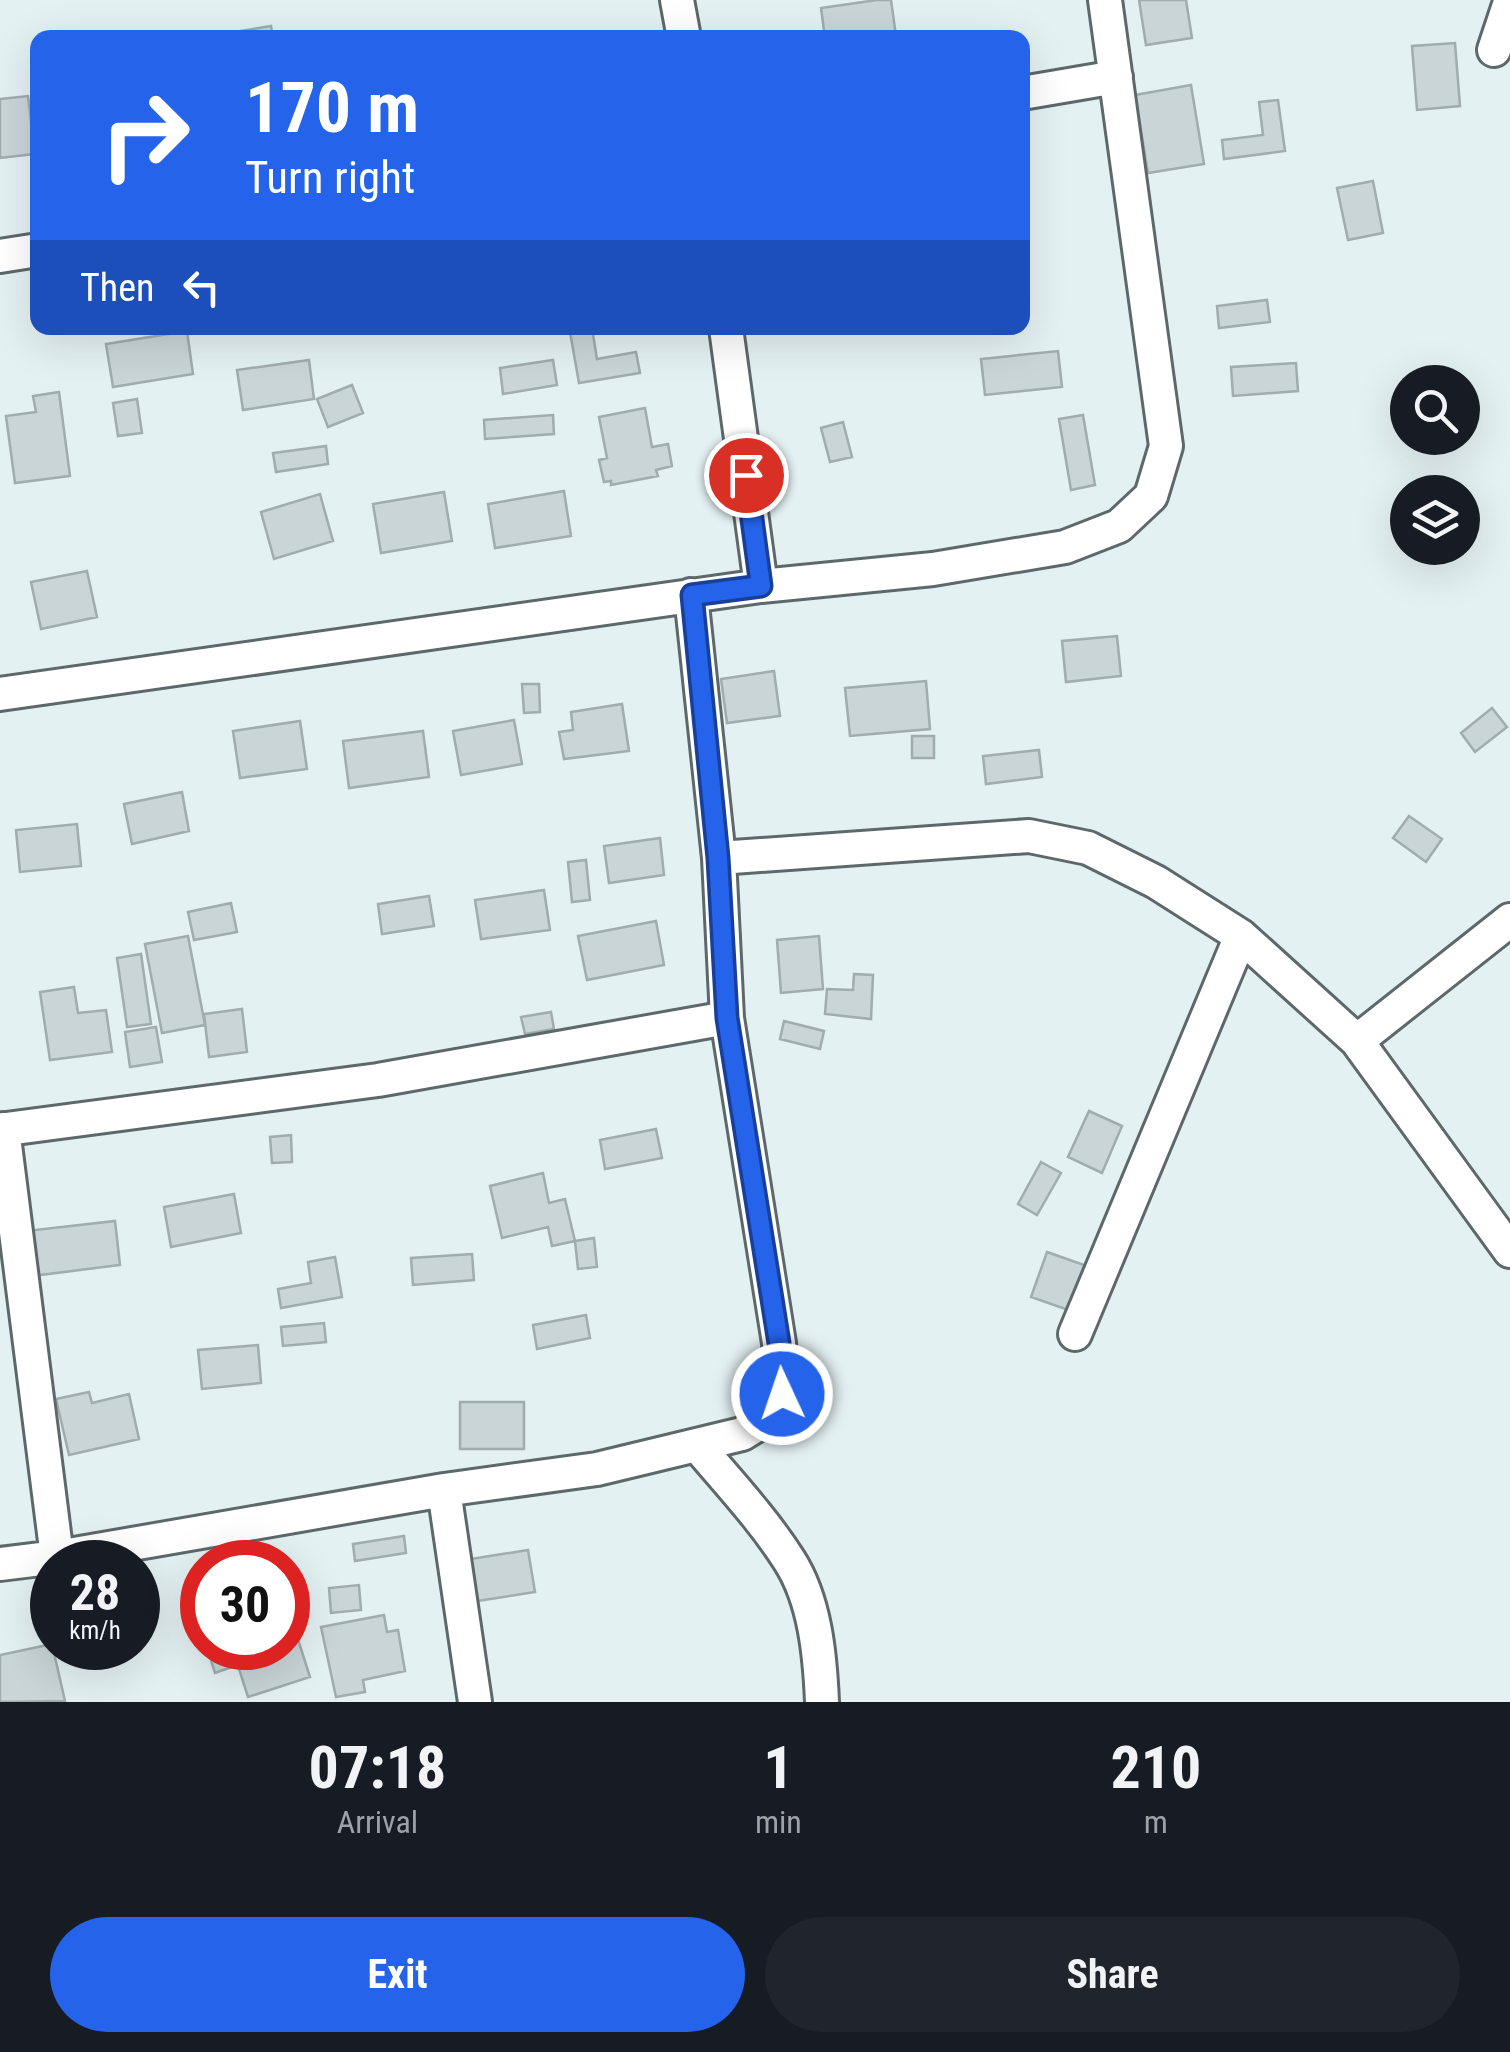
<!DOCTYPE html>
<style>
body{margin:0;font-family:"Roboto Condensed",sans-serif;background:#20242c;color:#f1f3f6;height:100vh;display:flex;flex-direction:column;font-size:38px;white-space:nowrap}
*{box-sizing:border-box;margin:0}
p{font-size:32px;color:#9ea1a6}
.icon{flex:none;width:55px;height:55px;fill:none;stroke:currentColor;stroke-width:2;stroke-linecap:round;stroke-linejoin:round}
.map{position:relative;height:1702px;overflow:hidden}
.details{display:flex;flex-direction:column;background:#171b24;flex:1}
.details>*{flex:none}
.top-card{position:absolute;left:30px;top:30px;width:1000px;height:305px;border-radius:20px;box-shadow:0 10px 40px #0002;background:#2563eb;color:#fff;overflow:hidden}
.controls{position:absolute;left:1390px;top:365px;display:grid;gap:20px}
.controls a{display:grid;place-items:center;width:90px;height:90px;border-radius:50%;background:#171b24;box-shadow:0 10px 40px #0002;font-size:50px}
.speed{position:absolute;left:30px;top:1540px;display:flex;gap:20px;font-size:50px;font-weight:700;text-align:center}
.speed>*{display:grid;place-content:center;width:130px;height:130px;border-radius:50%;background:#171b24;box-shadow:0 10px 40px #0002;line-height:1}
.speed small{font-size:25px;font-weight:400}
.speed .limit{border:15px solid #d22;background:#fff;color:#111}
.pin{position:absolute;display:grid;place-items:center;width:85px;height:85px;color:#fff;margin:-42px;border:5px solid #fff;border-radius:50%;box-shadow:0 2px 10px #0007}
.me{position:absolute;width:110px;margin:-55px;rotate:357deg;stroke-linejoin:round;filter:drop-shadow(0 0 8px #0008)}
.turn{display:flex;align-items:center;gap:35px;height:210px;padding:0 50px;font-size:45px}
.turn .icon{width:130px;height:130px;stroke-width:2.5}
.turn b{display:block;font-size:70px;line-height:85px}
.then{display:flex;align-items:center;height:95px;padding:0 50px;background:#0003;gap:20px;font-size:38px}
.eta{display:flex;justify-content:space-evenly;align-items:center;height:170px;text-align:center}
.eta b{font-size:60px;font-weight:700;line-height:70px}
.cta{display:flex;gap:20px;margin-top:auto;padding:20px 50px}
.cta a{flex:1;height:115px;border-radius:60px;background:#2563eb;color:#fff;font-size:40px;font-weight:700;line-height:115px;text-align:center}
.cta a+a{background:#20242c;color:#f1f3f6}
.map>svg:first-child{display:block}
</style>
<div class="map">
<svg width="1510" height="1702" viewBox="0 0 1510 1702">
<rect width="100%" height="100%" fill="#e4f1f3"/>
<path fill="#c9d5d7" stroke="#a0acae" stroke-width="2.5" d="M 877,0 L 891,0 L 896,36 L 825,38 L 821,8 Z
M 1139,0 L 1186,0 L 1192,38 L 1146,45 Z
M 271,26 L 273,38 L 197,38 Z
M 1455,43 L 1460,106 L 1417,110 L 1412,46 Z
M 1191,85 L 1204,164 L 1148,173 L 1135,95 Z
M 28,96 L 35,154 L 0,158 L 0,99 Z
M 1278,100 L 1285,151 L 1224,159 L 1222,140 L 1263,135 L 1259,102 Z
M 1373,181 L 1383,233 L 1348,240 L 1337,188 Z
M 1267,300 L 1270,322 L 1219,328 L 1217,306 Z
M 592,328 L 597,359 L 636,352 L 640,373 L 579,383 L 570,332 Z
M 187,331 L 193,374 L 113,387 L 106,344 Z
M 1058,351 L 1062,387 L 985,395 L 981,359 Z
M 309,360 L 314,399 L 243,410 L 237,370 Z
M 553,360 L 557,385 L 503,394 L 500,368 Z
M 1296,363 L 1298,391 L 1233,396 L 1231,367 Z
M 352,385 L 363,413 L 328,427 L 317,399 Z
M 59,392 L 70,476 L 15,483 L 6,416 L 36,412 L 33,396 Z
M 137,399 L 142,433 L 118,436 L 113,403 Z
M 645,408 L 652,447 L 668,444 L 672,466 L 656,470 L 658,476 L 611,485 L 611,481 L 604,482 L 599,460 L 607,458 L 599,417 Z
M 553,415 L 554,434 L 485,439 L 484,420 Z
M 1083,415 L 1095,485 L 1071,490 L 1059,419 Z
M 843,422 L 852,457 L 830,462 L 821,428 Z
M 326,446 L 328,464 L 276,472 L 273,453 Z
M 564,491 L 571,536 L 495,548 L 488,504 Z
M 444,492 L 452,541 L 381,553 L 373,504 Z
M 320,494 L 333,541 L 274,559 L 261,512 Z
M 87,571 L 97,617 L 41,629 L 31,582 Z
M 1117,636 L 1121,676 L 1066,682 L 1062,641 Z
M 774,671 L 780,716 L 727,723 L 721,679 Z
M 926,681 L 930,729 L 850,736 L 845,688 Z
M 522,684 L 539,684 L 540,712 L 524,713 Z
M 622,704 L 629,751 L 564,759 L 559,732 L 573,730 L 571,712 Z
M 1492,708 L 1507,727 L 1475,752 L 1461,733 Z
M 514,720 L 522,764 L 461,775 L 453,731 Z
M 300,721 L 307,769 L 240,778 L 233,731 Z
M 423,731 L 429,777 L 349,788 L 343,741 Z
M 912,736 L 934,736 L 934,758 L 912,758 Z
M 1039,750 L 1042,777 L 986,784 L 983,756 Z
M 182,792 L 189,831 L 132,844 L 124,804 Z
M 1409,816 L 1442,839 L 1426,862 L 1393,838 Z
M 77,824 L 81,866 L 20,872 L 16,830 Z
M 660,838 L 664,875 L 609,883 L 604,846 Z
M 586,860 L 590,900 L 572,902 L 568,862 Z
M 544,890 L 550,930 L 481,939 L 475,900 Z
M 429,896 L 434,926 L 382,934 L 378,904 Z
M 231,903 L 237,932 L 194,940 L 188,912 Z
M 656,921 L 664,965 L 587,980 L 578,936 Z
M 188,936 L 205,1025 L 162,1033 L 145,944 Z
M 819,936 L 823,989 L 781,993 L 777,940 Z
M 141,954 L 151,1024 L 127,1027 L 117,958 Z
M 854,974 L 873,975 L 871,1019 L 825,1014 L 827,989 L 853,990 Z
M 74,987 L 78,1013 L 106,1010 L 112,1052 L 50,1060 L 40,992 Z
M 242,1009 L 247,1052 L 209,1057 L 204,1014 Z
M 551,1012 L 554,1029 L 525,1034 L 521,1017 Z
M 784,1021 L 824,1031 L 820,1049 L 780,1039 Z
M 156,1027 L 162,1062 L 130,1067 L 125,1032 Z
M 1089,1111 L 1122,1126 L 1102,1173 L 1068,1157 Z
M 656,1129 L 662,1158 L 605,1169 L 600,1140 Z
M 291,1135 L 292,1162 L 272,1163 L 270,1137 Z
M 1041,1162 L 1061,1173 L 1037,1215 L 1018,1204 Z
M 543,1173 L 549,1203 L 565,1199 L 575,1241 L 594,1238 L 597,1267 L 578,1269 L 575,1241 L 552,1246 L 548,1227 L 502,1238 L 490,1186 Z
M 234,1194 L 241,1233 L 171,1247 L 164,1207 Z
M 115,1221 L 120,1265 L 32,1276 L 26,1231 Z
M 1047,1252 L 1087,1266 L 1071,1311 L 1031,1297 Z
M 472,1254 L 474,1280 L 413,1285 L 411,1258 Z
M 335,1257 L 342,1297 L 281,1308 L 278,1289 L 311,1283 L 308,1262 Z
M 586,1315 L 590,1338 L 537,1349 L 533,1325 Z
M 324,1323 L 326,1342 L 283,1346 L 281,1327 Z
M 258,1345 L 261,1383 L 202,1389 L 198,1350 Z
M 89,1392 L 92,1403 L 129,1394 L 139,1439 L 69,1455 L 56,1399 Z
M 460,1402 L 524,1402 L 524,1449 L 460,1449 Z
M 404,1536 L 406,1553 L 355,1561 L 353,1544 Z
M 528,1550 L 535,1592 L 458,1604 L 452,1562 Z
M 359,1585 L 361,1610 L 331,1613 L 329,1588 Z
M 384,1615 L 387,1632 L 398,1630 L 405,1671 L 363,1680 L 365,1692 L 336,1697 L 321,1627 Z
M 295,1630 L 310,1677 L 248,1697 L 239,1669 L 272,1658 L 269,1648 L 288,1648 L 288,1632 Z
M 52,1644 L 65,1701 L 0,1702 L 0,1655 Z
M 207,1648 L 231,1648 L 238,1665 L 215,1673 Z"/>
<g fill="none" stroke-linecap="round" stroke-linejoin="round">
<g stroke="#5d686a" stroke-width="38">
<path id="minor" d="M 677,0 L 684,38
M 1494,50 L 1510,2
M 1022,93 L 1116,77
M 0,256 L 38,250
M 726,328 L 761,586
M 0,694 L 761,586 L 933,569 L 1065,547 L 1119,526 L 1151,496 L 1166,446 L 1105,0
M 719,858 L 1029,836 L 1088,848 L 1156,882 L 1241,936 L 1357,1041 L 1510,1251
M 1357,1041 L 1510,920
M 3,1129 L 57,1557
M 0,1130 L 378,1080 L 727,1018
M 1075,1334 L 1241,936
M 697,1445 C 728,1482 763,1519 789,1560 C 815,1600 820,1655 822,1702
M 444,1490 L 475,1702
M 0,1564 L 57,1557 L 444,1490 L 597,1469 L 742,1434 L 770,1417 L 782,1393 L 779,1343 L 727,1018 L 719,858 L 691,595"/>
</g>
<use href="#minor" stroke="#fff" stroke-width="32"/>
</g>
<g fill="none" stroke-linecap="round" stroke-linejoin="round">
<g stroke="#184099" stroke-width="25">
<path id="route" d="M 746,475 L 761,586 L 692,595 L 718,858 L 727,1018 L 779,1343 L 782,1394"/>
</g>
<use href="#route" stroke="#2563eb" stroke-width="18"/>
</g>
</svg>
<div class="controls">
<a><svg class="icon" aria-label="search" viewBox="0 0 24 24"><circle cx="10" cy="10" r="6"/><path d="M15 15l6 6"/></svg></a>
<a><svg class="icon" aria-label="layers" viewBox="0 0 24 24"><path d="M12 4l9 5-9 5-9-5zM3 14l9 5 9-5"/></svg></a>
</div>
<div class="speed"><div>28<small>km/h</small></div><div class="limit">30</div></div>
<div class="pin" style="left:746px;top:475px;background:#d93025"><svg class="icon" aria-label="arrive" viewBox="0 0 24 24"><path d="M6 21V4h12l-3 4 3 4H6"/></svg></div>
<svg class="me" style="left:782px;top:1394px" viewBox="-20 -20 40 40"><circle r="17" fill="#2563eb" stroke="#fff" stroke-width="3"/><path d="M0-11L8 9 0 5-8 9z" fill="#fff"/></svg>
<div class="top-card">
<div class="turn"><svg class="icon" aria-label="right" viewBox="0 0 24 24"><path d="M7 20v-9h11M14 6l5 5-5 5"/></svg><div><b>170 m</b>Turn right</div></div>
<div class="then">Then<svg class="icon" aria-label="left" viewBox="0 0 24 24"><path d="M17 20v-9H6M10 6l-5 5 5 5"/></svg></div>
</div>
</div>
<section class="details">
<div class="eta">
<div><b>07:18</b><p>Arrival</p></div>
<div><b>1</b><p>min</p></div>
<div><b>210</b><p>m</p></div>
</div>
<div class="cta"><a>Exit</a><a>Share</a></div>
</section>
